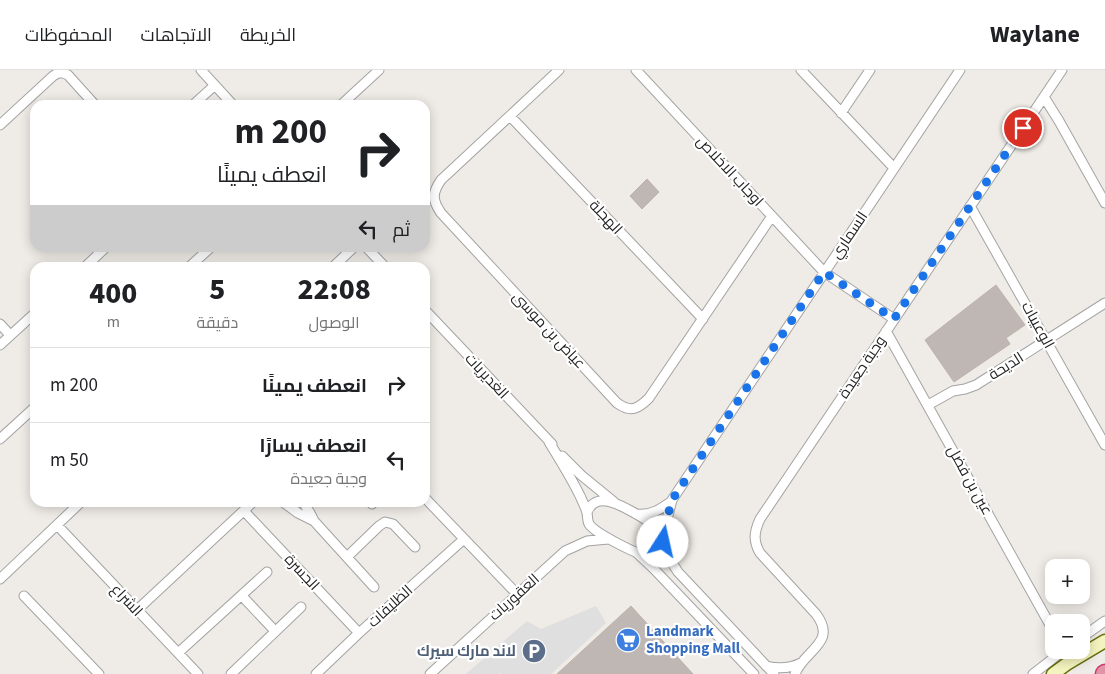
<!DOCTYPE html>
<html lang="ar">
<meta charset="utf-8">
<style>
body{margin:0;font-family:"Source Sans 3",Cairo,sans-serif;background:#f2f2f2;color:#202124;direction:rtl;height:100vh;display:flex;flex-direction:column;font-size:19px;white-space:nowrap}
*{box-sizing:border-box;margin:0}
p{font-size:16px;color:#757577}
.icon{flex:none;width:28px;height:28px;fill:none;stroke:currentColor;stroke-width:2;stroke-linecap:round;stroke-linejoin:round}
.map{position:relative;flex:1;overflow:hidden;direction:ltr}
.panel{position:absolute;left:30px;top:192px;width:400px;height:245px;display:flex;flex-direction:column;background:#fff;border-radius:15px;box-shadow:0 2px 12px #0003;direction:rtl}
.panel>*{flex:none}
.top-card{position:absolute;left:30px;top:30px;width:400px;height:152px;border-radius:15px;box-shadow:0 2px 12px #0003;direction:rtl;background:#fff;color:#202124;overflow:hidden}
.buttons{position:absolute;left:1045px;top:489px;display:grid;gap:10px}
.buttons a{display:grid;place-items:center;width:45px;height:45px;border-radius:10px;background:#fff;box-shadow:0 2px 12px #0003;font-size:25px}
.pin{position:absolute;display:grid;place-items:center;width:42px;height:42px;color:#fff;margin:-21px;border:2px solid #fff;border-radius:50%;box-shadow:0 1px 5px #0007}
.me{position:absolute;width:55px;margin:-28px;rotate:10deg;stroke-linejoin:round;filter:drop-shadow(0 0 4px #0008)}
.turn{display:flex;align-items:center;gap:18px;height:105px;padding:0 20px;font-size:22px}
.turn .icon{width:65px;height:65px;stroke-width:2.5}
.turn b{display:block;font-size:35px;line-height:42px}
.then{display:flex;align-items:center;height:48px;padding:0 20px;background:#0003;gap:10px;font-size:19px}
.eta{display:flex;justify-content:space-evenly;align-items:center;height:85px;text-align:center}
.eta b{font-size:30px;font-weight:800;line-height:35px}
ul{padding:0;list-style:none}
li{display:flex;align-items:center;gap:15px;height:75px;padding:0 20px;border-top:1px solid #e0e0e0}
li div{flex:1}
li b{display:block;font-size:19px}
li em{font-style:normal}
header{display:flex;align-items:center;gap:30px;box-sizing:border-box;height:70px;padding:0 25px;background:#fff;border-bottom:1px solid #e0e0e0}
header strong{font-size:24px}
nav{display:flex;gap:28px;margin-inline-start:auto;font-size:18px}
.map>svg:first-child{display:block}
</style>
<header>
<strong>Waylane</strong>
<nav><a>الخريطة</a><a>الاتجاهات</a><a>المحفوظات</a></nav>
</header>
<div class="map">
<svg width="1105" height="604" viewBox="0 0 1105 604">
<rect width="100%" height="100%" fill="#efebe6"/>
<path fill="#dfdfdf" d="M 596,536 L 606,553 L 551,604 L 502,604 L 501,603 L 499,604 L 466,604 L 527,551 L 541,559 Z"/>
<path fill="#bfb7b3" stroke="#bfb2a9" d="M 647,109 L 659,122 L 642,139 L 630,126 Z
M 996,215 L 1025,255 L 1006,268 L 1010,274 L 954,312 L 925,270 Z
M 631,536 L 693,604 L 557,604 Z"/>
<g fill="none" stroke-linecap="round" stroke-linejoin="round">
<g stroke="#a3a3a3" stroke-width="11">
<path id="street" d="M 201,0 L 233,35
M 559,0 L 441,110 C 432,123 432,130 441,143 L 617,333 C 631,343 638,339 649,328 L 772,146
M 636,0 L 824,202 L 894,249
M 801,0 L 894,98
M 1044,27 L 1059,51 L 1105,133
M 193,35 L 215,15
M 341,35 L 379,0
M 841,43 L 870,0
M 510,46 L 703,249
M 0,55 L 53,6 L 58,3 L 63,3 L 68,5 L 95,35
M 970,136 L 1105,375
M 367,178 L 386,198
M 84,198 L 105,178
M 188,198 L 210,178
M 332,198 L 353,178
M 425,240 L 552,374
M 0,254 L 10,265
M 886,261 L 1054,562
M 0,275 L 35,243
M 928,335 L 953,321 L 965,319 L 976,315 L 1105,233
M 0,369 L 35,337
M 549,372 C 560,390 572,409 581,428 C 583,433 586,438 587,443 C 588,447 587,450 589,454 C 595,463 637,485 649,486 C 654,486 658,482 661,478 C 664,471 662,465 658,460 C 651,451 616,431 605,431 C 596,430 590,435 587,442
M 562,386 L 581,405 L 614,432
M 425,428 L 517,524
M 283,432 L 298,443 L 314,451
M 303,432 L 310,443 L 314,451 L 374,517
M 371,432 L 372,434
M 244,441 L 359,563
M 636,444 C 651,446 661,439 672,431
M 57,455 L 198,604
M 662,468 L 672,430 L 960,0
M 663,472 L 669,488 L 678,502 L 774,604
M 637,483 L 653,498 L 754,604
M 347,487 L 379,456 L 385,452 L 393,454 L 415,477
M 0,509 L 81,432
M 24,526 L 99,604
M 242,526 L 275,561
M 137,540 L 253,432
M 1081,568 L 1105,551
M 178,583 L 267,502
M 766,596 C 778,599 789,599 801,593
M 231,604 L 301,537
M 316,604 L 359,563 L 464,469
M 430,604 L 565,481 L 587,471 L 608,469
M 795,604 C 804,580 838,573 816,544 L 760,483 C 753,471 754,462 760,449 L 1062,0
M 1033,604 L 1064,580"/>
</g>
<g stroke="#676e0e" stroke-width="15">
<path id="secondary" d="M 1053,604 L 1068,593 L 1105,571"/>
</g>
<g stroke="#cc336d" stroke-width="19">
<path id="highway" d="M 1104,604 L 1105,603"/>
</g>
<use href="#street" stroke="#fff" stroke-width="9"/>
<use href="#secondary" stroke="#f4f4be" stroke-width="12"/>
<use href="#highway" stroke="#e094a5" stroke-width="16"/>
</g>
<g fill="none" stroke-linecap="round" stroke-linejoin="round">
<path stroke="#1a73e8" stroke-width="9" stroke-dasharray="0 16.2" d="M 663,472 L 662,468 L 672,430 L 824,202 L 894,249 L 1023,58"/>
</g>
<defs>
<g id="supermarket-disc" transform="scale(1.25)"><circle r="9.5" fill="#3f7fe0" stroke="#fff"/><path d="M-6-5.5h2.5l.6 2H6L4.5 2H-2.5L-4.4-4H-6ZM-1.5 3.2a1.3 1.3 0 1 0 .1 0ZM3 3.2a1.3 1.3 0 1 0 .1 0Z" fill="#fff"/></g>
<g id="parking-disc" transform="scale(1.25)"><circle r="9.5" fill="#5c6f8a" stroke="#fff"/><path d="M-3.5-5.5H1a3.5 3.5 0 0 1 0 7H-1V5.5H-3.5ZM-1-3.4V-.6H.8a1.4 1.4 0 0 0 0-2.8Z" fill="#fff"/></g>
</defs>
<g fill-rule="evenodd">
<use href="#supermarket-disc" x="628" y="570"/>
<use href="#parking-disc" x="534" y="581"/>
</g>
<g text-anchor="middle" stroke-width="4.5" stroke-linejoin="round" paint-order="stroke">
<g font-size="15" fill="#1f1f1f" stroke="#fff">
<text transform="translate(730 101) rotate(47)" y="5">اوجاب الاخلاص</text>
<text transform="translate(606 147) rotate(47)" y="5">الهجلة</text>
<text transform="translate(849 165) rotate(-56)" y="5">السماري</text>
<text transform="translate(1038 255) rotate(61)" y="5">الوعيبات</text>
<text transform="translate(549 260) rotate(47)" y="5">عياض بن موسى</text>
<text transform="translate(1006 296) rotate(-32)" y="5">الديحة</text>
<text transform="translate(862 297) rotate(-56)" y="5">وجبة جعيدة</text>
<text transform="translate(487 306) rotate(47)" y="5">الغديريات</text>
<text transform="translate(970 410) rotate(61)" y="5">عين بن فضل</text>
<text transform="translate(302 502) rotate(47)" y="5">الجسرة</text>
<text transform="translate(514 527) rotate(-42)" y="5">العقوريات</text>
<text transform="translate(127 530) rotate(47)" y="5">الشراع</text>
<text transform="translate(390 536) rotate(-42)" y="5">الظليفات</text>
</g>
<g font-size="15" font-weight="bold" fill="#366cbe" stroke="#fff" text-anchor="start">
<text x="646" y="566">Landmark<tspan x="646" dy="17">Shopping Mall</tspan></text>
</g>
<g font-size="15" font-weight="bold" fill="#4e5e75" stroke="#fff" text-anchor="end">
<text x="516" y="586">لاند مارك سيرك</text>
</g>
</g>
</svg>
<div class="buttons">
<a>+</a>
<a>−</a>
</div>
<div class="pin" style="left:1023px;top:58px;background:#d93025"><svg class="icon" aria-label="arrive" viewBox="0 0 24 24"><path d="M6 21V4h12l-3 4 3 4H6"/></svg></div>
<svg class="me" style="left:663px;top:472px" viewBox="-20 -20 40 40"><circle r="19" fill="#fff"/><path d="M0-13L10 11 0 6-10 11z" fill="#1a73e8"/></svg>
<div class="top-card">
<div class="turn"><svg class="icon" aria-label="right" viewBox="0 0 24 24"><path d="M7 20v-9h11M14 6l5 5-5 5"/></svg><div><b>200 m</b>انعطف يمينًا</div></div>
<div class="then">ثم<svg class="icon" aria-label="left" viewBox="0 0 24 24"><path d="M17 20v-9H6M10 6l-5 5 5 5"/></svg></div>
</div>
<section class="panel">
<div class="eta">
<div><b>22:08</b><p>الوصول</p></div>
<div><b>5</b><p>دقيقة</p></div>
<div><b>400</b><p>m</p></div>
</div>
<ul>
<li><svg class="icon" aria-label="right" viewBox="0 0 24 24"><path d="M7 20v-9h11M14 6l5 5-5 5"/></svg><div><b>انعطف يمينًا</b></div><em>200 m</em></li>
<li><svg class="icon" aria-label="left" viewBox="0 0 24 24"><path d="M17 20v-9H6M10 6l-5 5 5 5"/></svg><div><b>انعطف يسارًا</b><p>وجبة جعيدة</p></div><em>50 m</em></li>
</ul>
</section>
</div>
